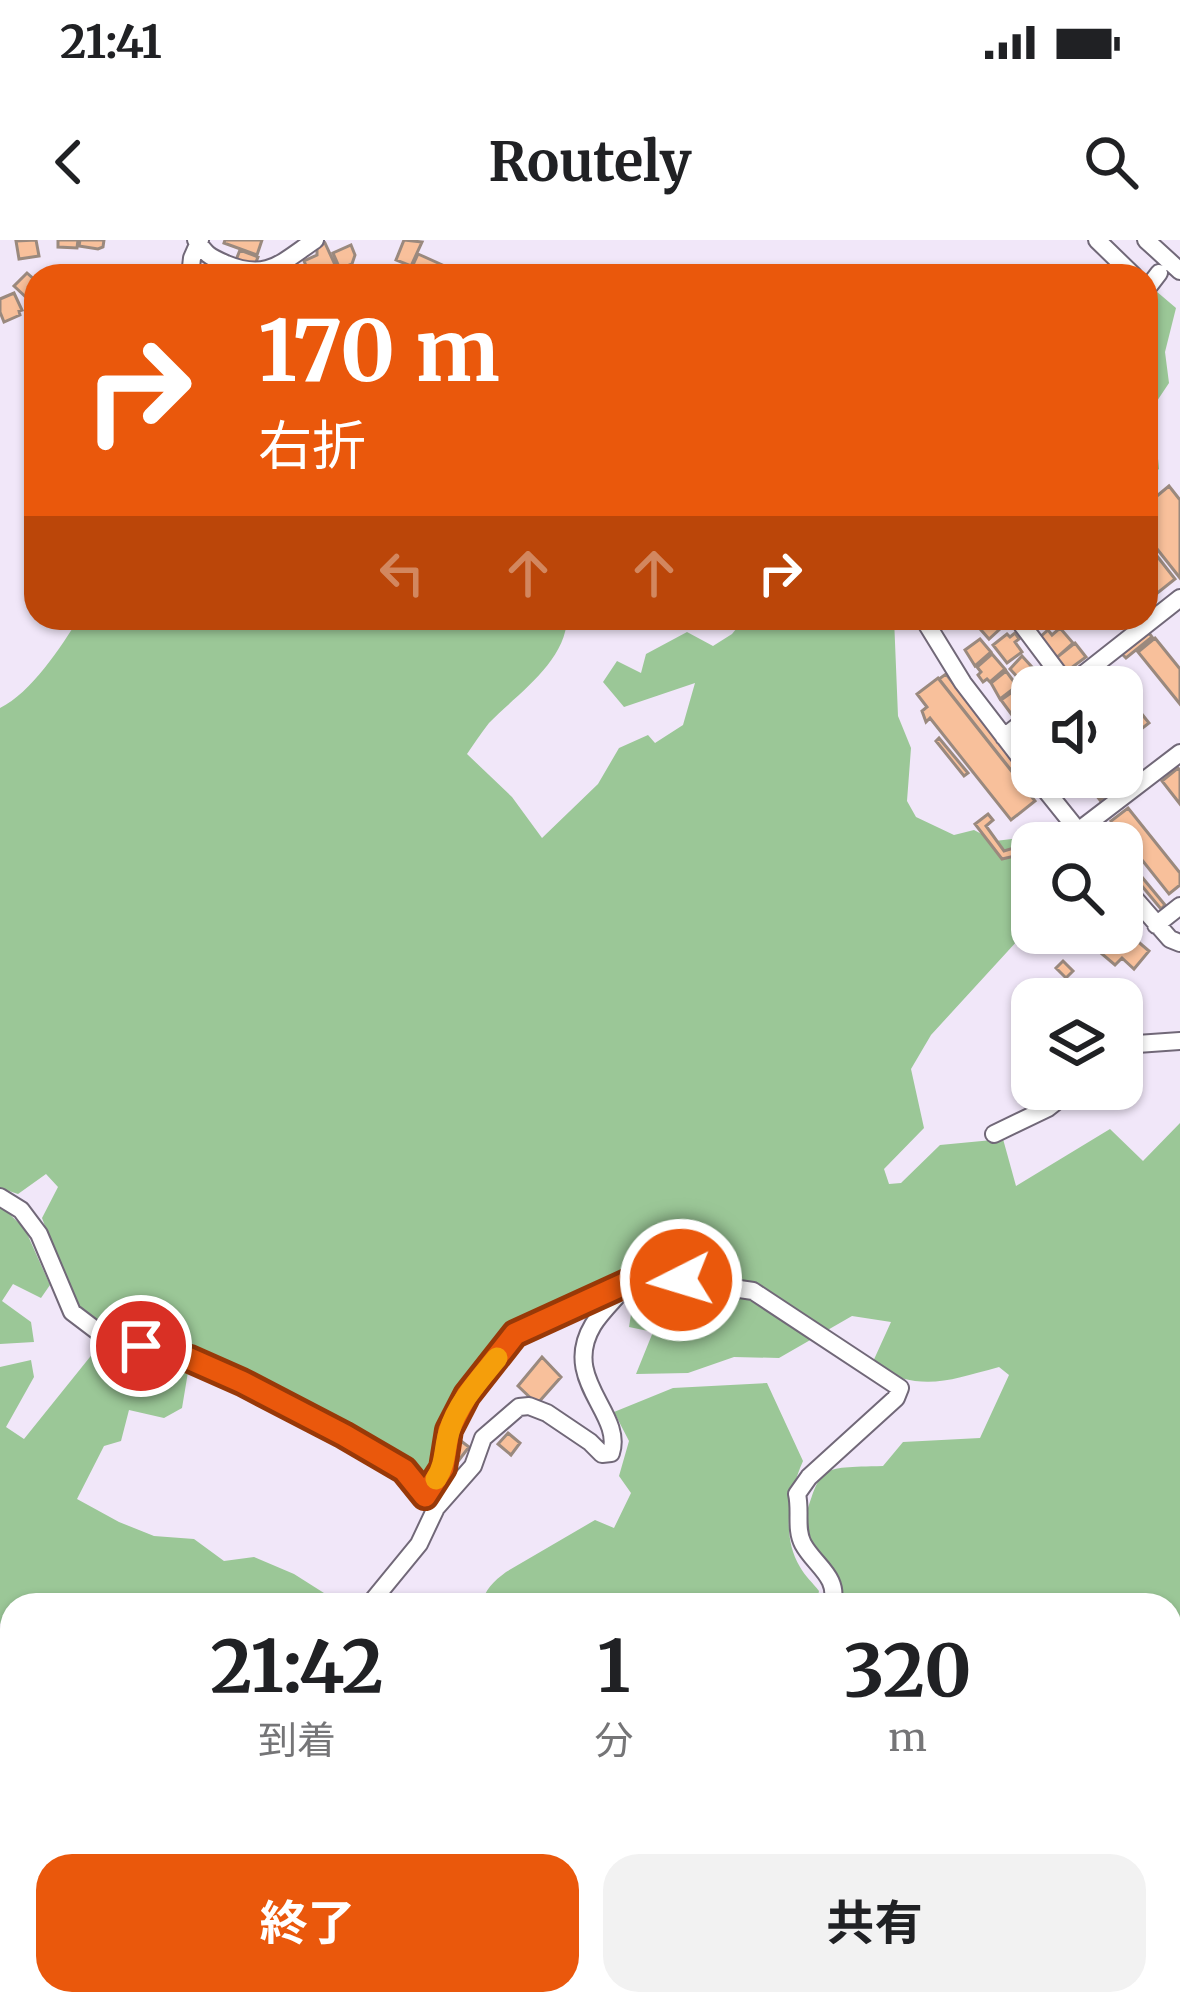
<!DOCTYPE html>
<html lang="ja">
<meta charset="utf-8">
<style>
body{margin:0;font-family:Merriweather,"Noto Sans JP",serif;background:#f2f2f2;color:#202124;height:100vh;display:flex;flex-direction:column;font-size:45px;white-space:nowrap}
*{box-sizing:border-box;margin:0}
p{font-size:39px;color:#757577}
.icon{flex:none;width:66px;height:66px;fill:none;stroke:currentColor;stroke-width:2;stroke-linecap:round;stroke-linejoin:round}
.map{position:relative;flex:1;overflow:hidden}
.sheet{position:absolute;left:0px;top:1353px;width:1182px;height:423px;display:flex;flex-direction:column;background:#fff;border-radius:36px 36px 0 0;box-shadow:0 3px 9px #0004}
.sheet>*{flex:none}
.hud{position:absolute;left:24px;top:24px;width:1134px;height:366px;border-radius:36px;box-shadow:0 3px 9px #0004;background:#ea580c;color:#fff;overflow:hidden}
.tools{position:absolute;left:1011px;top:426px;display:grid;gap:24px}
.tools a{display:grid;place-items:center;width:132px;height:132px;border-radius:24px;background:#fff;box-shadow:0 3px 9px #0004;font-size:60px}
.pin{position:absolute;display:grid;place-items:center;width:102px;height:102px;color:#fff;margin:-51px;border:6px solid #fff;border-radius:50%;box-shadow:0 3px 12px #0007}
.me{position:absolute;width:132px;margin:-66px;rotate:265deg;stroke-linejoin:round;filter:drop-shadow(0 0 9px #0008)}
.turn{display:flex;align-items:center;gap:42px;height:252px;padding:0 36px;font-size:54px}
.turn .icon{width:156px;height:156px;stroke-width:2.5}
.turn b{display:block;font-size:84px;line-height:102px}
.lanes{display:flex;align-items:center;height:114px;padding:0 36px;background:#0003;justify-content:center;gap:60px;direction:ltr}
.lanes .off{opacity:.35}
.eta{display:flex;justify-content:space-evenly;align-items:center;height:204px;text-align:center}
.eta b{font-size:72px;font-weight:700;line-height:84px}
.primary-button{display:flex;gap:24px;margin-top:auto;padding:24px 36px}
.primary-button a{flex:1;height:138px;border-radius:36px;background:#ea580c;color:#fff;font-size:48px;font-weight:700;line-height:138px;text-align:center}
.primary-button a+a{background:#f2f2f2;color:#202124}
.status{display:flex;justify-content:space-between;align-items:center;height:84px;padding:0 60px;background:#fff;direction:ltr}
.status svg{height:33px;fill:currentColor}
header{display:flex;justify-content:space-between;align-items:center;height:156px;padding:0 36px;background:#fff;font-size:54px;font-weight:700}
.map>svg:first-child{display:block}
</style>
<div class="status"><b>21:41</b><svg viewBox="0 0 49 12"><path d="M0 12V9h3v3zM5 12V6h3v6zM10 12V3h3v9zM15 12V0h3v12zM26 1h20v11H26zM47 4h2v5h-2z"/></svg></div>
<header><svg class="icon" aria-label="back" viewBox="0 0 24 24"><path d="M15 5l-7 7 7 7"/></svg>Routely<svg class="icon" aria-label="search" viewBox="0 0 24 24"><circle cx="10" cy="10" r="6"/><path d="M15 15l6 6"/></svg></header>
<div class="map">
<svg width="1180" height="1774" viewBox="0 0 1180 1774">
<rect width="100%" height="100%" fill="#f1e7f9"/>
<path fill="#9bc797" d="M 1156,51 L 1176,68 L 1165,112 L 1169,143 L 1153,167 L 1159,229 L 1146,239 L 1146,61 Z
M 79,378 L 567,378 C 566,422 517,454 489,483 C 481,493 474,504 467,514 L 512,557 L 542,598 L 598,544 L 619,508 L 648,495 L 655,503 L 683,485 L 695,443 L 624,467 L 603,442 L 617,421 L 641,433 L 646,414 L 687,392 L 713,406 L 732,394 L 745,378 L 894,378 L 898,476 L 911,508 L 907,561 L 916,577 L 954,595 L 974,590 L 995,601 L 1019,598 L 1032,613 L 1028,689 L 931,795 L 911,829 L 924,888 L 884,929 L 889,944 L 901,943 L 940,905 L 1003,899 L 1016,946 L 1110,889 L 1143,921 L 1180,883 L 1180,1615 L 1170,1611 L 1170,1365 L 843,1365 L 833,1340 L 802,1288 C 822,1224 816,1228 883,1226 L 903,1202 L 980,1198 L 1009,1135 L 999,1127 C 947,1141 922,1152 871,1126 L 891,1082 L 852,1076 L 779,1118 L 734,1117 L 688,1133 L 636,1134 L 653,1092 L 629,1087 L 633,1062 L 653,1034 L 634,1030 L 558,1069 L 507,1083 L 435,1185 L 438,1220 L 426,1239 L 297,1161 L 200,1114 L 105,1090 L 74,1066 L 42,978 L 58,947 L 46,934 L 18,954 L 0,948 L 0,468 C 31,453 61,407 79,378 Z
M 0,965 L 25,989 L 50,1045 L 41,1058 L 13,1044 L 2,1061 L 31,1082 L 34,1102 L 0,1104 Z
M 98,1107 L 188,1132 L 182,1168 L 164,1178 L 129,1170 L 121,1201 L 104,1206 L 77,1259 L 119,1282 L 154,1296 L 194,1299 L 224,1321 L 254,1317 L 294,1334 L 324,1353 L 324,1365 L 12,1365 L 12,1396 L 0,1383 L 0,1127 L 31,1120 L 34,1137 L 6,1187 L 24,1199 Z
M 767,1143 L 803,1221 C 789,1253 781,1296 800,1327 C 805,1336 813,1343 819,1351 L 816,1365 L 482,1365 C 484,1350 494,1341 506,1332 L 595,1280 L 614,1288 L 631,1253 L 619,1236 L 629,1201 L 614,1172 L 673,1148 Z
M 12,1406 L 12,1731 L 6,1730 L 0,1720 L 0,1415 Z
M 0,1752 L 12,1754 L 12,1764 L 53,1764 L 75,1774 L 0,1774 Z"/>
<path fill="#f8c09b" stroke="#9a897e" stroke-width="3" d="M 36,0 L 39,16 L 19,19 L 16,1 Z
M 58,0 L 78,0 L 77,8 L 58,7 Z
M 80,0 L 104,0 L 103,7 L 98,9 L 79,6 Z
M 225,0 L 262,0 L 257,15 L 224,3 Z
M 404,0 L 422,2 L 411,26 L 396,20 Z
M 325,3 L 336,27 L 325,32 L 324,30 L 319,32 L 317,28 L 309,32 L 304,21 L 317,15 L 317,7 Z
M 351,5 L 355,15 L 352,24 L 340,29 L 333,13 Z
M 240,10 L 258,17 L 254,27 L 236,20 Z
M 418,14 L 449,28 L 446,36 L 408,36 Z
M 27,33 L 36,41 L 36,55 L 30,61 L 14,46 Z
M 14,53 L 22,70 L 19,71 L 20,75 L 4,82 L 0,72 L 0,59 Z
M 1169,246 L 1180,260 L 1180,338 L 1146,295 L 1146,265 Z
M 1157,316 L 1175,339 L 1155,355 L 1146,344 L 1146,324 Z
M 978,378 L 990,378 L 1000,389 L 989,399 L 974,382 Z
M 1060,388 L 1073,403 L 1055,419 L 1038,399 L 1048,390 L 1052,395 Z
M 1015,393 L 1019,399 L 1015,402 L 1022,412 L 1007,423 L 993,405 L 1007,394 L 1010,397 Z
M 1149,393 L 1152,397 L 1126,418 L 1122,414 Z
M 1155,398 L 1180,429 L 1180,464 L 1138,412 Z
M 980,399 L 991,412 L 975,426 L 965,410 Z
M 1075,403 L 1086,417 L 1067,431 L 1056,418 Z
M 992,414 L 1005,429 L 990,442 L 987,439 L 983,442 L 978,435 L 981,432 L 977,427 Z
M 1022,416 L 1032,427 L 1029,429 L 1032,432 L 1021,441 L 1010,429 Z
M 1006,431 L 1017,446 L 1000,459 L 991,443 Z
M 946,434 L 1032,545 L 1026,549 L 939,439 Z
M 1034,434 L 1043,447 L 1032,447 L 1032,459 L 1021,444 Z
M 1110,434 L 1120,447 L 1093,447 Z
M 938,438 L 1035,561 L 1011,580 L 930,478 L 926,482 L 922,471 L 927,467 L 917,454 Z
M 1018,448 L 1028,462 L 1012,475 L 1001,460 Z
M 1122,449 L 1149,483 L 1131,497 L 1122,485 Z
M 939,498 L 968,533 L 964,536 L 936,501 Z
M 1178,528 L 1180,530 L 1180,564 L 1162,541 Z
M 1082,537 L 1110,537 L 1117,546 L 1100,560 Z
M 1128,568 L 1180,633 L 1180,645 L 1169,654 L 1111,581 Z
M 988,574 L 993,580 L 986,586 L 1004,611 L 1034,602 L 1032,612 L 1002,619 L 975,584 Z
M 1122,613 L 1165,665 L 1161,669 L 1122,622 Z
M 1122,688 L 1149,711 L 1134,729 L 1122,718 L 1115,725 L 1081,696 L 1075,702 L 1064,693 L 1122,693 Z
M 1063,721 L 1073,731 L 1066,738 L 1056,728 Z
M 542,1117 L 561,1137 L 537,1164 L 518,1146 Z
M 508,1193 L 520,1203 L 511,1215 L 498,1204 Z
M 461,1201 L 469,1207 L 456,1224 L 448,1218 Z
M 1170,1677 L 1180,1689 L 1180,1697 L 1172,1703 L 1170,1701 Z
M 1174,1735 L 1177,1739 L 1180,1737 L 1180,1751 L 1171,1757 L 1170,1738 Z
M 102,1764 L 129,1764 L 123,1774 Z
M 239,1764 L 305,1764 L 317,1774 L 260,1774 L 250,1766 L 247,1770 Z
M 324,1764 L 381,1764 L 382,1766 L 370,1774 L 330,1774 L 333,1771 Z
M 523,1764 L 550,1764 L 550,1765 L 527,1774 Z
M 636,1764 L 666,1764 L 665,1768 L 669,1774 L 639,1774 L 635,1768 Z
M 755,1764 L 764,1764 L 771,1773 L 742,1774 Z
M 790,1764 L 799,1764 L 801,1769 L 805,1767 L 808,1771 L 804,1774 L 784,1774 L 781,1770 Z
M 861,1764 L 864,1764 L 871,1774 L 846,1774 Z
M 957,1764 L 975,1764 L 982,1774 L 956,1774 L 953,1767 Z
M 978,1764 L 1003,1764 L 1003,1765 L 992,1774 L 985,1774 Z
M 1135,1764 L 1148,1764 L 1155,1774 L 1131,1774 L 1128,1770 Z"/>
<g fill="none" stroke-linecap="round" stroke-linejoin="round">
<g stroke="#716878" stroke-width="20">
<path id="minor" d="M 196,0 C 207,15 208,16 226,24 C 267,41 281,23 315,0
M 1097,0 L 1134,36
M 1146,0 L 1180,31
M 190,36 L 192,18 L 200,0
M 1146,50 L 1159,33
M 923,378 L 963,443 L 1032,533
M 1017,378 L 1068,446
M 1067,447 L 1180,358
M 1004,497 L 1032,475
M 1035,537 L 1088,603
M 1078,591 L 1180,513
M 1122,644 L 1170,699 L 1180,703
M 1156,685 L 1180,666
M 1122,811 L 1137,804 L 1180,801
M 994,894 L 1048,868 L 1072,849
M 0,957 L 21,970 L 39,994 L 72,1072 L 101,1094 L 190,1119 L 242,1141 L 404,1230 L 436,1268 L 419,1304 L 369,1365
M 425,1256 L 443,1228 L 449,1190 L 467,1155 L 515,1094 L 645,1035 L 753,1051 L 900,1148 L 896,1158 L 809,1237 L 797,1254 C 801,1271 795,1289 803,1304 C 815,1326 840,1337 832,1365
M 436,1268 L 473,1226 L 483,1198 L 519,1167 L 529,1166 L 547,1173 L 590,1202 L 602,1214 L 611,1213 C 624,1173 560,1140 593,1085 C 601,1072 614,1060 624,1048
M 1170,1623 L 1180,1628
M 1170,1663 L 1180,1655
M 1170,1720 L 1180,1713
M 0,1740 L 12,1742
M 76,1764 L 96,1774
M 167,1764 L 173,1774
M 702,1764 L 707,1774
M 723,1764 L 731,1774
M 823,1764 L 831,1774
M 896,1764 L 904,1774
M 1066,1764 L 1073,1774
M 1164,1764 L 1172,1774
M 451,1774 L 470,1764
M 1018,1774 L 1032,1764
M 1102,1774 L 1115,1764"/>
</g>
<use href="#minor" stroke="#fff" stroke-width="16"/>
</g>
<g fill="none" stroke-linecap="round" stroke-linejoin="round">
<g stroke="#983908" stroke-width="30">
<path id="route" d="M 141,1106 L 190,1119 L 242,1142 L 344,1195 L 404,1230 L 425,1256 L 443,1228 L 449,1190 L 467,1155 L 515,1094 L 644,1035 L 681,1040"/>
</g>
<use href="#route" stroke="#ea580c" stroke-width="21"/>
<path stroke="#f59e0b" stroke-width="21" d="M 436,1239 C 446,1224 444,1209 449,1192 C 457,1164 479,1140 497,1118"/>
</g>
</svg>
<div class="tools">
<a><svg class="icon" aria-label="sound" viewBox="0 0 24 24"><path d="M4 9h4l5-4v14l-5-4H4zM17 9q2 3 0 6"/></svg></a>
<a><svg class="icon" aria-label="search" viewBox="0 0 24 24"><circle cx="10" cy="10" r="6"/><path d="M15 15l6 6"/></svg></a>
<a><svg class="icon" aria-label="layers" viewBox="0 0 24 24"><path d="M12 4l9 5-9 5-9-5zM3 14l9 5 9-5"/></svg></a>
</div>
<div class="pin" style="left:141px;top:1106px;background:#d93025"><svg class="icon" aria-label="arrive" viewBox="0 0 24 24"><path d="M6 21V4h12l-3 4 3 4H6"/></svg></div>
<svg class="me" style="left:681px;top:1040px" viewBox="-20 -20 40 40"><circle r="17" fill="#ea580c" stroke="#fff" stroke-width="3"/><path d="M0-11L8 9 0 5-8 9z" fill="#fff"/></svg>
<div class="hud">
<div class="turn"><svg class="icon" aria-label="right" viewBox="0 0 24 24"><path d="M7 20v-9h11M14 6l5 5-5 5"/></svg><div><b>170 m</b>右折</div></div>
<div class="lanes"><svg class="icon off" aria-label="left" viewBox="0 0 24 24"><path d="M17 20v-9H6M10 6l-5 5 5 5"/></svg><svg class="icon off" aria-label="ahead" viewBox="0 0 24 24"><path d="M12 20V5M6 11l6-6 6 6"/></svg><svg class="icon off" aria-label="ahead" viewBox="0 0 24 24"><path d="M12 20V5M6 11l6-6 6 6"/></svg><svg class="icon" aria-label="right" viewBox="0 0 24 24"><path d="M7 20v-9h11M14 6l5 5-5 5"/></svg></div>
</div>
<section class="sheet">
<div class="eta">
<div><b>21:42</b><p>到着</p></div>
<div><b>1</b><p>分</p></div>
<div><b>320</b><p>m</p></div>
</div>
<div class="primary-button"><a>終了</a><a>共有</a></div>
</section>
</div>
